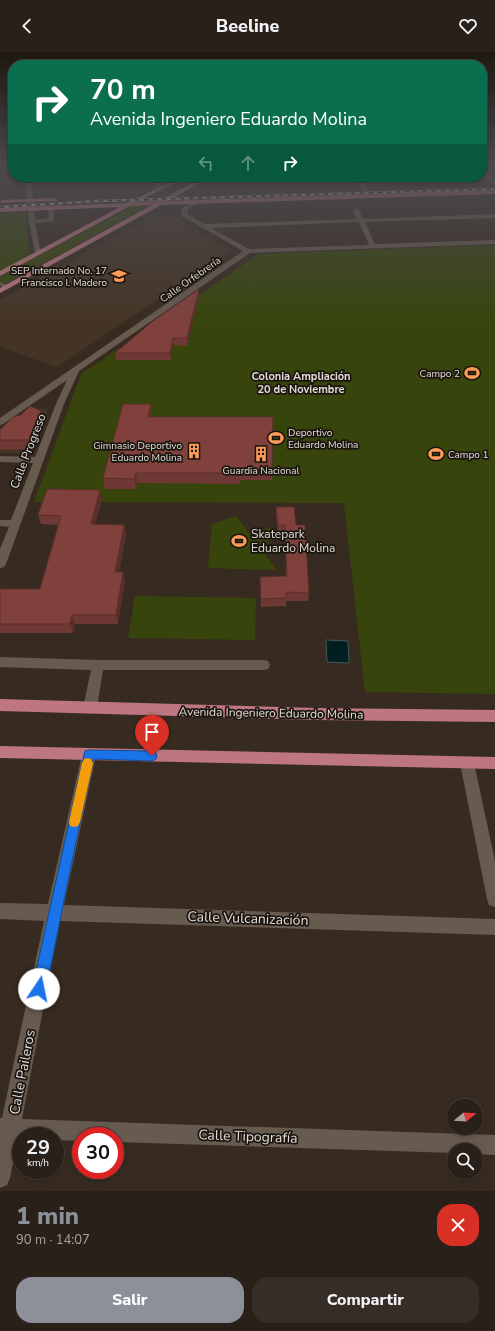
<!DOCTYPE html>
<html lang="es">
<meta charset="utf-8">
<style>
body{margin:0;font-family:"Nunito Sans",sans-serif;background:#352d26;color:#f1f3f6;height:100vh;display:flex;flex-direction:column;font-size:15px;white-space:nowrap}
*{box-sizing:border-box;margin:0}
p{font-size:13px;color:#a5a3a2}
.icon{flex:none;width:22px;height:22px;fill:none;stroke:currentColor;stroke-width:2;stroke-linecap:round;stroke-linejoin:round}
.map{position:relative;height:1139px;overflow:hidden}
.sheet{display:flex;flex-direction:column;background:#292019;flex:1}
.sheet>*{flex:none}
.guide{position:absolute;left:8px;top:8px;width:479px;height:122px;border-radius:16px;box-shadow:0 2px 6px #0003,0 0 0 1px #453e38;background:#0b6e4f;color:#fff;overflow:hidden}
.needle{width:26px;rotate:72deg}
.buttons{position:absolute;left:447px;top:1047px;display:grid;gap:8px}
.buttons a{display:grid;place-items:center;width:36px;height:36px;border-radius:50%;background:#292019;box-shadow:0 2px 6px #0003,0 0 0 1px #453e38;font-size:20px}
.speed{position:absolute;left:12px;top:1075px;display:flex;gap:8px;font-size:20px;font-weight:700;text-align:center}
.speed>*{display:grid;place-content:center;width:52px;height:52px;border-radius:50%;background:#292019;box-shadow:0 2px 6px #0003,0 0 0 1px #453e38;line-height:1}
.speed small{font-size:10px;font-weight:400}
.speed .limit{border:6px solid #d22;background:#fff;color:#111}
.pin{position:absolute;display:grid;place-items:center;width:34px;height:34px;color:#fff;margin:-41px -17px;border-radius:50% 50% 50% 0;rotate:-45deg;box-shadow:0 0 4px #0007}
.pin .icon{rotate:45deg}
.me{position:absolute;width:44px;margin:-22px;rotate:11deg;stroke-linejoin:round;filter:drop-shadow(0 0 3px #0008)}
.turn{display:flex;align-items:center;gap:14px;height:84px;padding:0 16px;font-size:18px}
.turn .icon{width:52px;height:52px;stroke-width:2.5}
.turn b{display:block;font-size:28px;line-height:34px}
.lanes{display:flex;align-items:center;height:38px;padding:0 16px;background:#0003;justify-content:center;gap:20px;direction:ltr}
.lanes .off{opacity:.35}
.round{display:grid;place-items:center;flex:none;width:42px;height:42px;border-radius:16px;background:#352d26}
.overview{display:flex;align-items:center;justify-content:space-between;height:68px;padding:0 16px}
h1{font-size:24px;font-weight:800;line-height:30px;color:#8c9099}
.cta{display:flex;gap:8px;margin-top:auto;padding:8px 16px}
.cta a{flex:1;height:46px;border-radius:16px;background:#8c9099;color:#fff;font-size:16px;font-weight:800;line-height:46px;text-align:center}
.cta a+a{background:#352d26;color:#f1f3f6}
header{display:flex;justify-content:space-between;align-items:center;height:52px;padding:0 16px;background:#292019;font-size:18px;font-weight:800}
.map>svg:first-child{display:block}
</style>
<header><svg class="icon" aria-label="back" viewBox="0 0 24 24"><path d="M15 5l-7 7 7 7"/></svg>Beeline<svg class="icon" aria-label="heart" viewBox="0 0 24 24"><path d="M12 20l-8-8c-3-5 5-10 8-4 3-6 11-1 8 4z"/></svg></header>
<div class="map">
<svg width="495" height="1139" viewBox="0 0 495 1139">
<rect width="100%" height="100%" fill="#372b21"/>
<path fill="#443425" d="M 176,165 L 230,199 L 57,315 L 0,295 L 0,248 L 149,166 Z
M 45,356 L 48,357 L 34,397 L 16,402 L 0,401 L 0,383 L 37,357 Z"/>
<path fill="#37450c" d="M 134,154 L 148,154 L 0,235 L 0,163 L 25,159 L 30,208 Z
M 495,193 L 495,642 L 365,640 L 344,451 L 34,450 L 81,322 L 259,202 Z
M 236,464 L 250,482 L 271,475 L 279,485 L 258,493 L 277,518 L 208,516 L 212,472 Z
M 135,544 L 256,546 L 255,588 L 128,586 Z"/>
<path fill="#011f20" stroke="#455756" d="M 326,588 L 348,589 L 349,611 L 327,610 Z"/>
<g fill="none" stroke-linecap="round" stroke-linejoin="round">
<path fill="#675a4e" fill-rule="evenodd" d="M 482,117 L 495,128 L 495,133 L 482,122 Z
M 25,125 L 31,125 L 35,168 L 49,166 L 48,156 L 51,154 L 54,156 L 54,169 L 35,171 L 41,201 L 38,203 L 35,201 L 29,170 Z
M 153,125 L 159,125 L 162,139 L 157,138 Z
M 354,125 L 360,125 L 368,137 L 367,138 L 363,138 Z
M 196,149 L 201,150 L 189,156 L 187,162 L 205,172 L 357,167 L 353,158 L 356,156 L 359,158 L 363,167 L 495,162 L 495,166 L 365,170 L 375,192 L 495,188 L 495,192 L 250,201 L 79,319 L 64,352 L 6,512 L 4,515 L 0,516 L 0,497 L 9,475 L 0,474 L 0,468 L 11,468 L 33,411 L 0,410 L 0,404 L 35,405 L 56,352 L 67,328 L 3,372 L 0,373 L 0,366 L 243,199 L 182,164 L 181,159 L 185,154 ZM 359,170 L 369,193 L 249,197 L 211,176 Z
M 0,230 L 10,234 L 12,235 L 8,237 L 0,234 Z
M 0,605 L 98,608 L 264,608 L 268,609 L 270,613 L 268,617 L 264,618 L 103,618 L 97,656 L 95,660 L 90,662 L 85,660 L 83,656 L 91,618 L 0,615 Z
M 89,697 L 94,699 L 96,703 L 64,853 L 495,867 L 495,883 L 60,869 L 22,1067 L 495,1083 L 495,1103 L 476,1102 L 476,1098 L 454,1098 L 454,1101 L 115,1090 L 115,1084 L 81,1084 L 81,1089 L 55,1088 L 55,1084 L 21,1084 L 21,1086 L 18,1086 L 10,1126 L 7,1133 L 0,1136 L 0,1066 L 2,1066 L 44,869 L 0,867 L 0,851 L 48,852 L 82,703 L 84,699 Z
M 467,705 L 472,707 L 474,711 L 495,809 L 495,855 L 489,853 L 487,847 L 460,711 L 462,707 Z"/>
<path fill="#be7680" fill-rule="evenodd" d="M 180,125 L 187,125 L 137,150 L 159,149 L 203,125 L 210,125 L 168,149 L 495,138 L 495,142 L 161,153 L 0,241 L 0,236 L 152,153 L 130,154 L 0,224 L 0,219 L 120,155 L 0,160 L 0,156 L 127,151 Z
M 55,146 L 58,148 L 57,149 L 0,151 L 1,148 Z
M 0,647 L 316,656 L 495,658 L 495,670 L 316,668 L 0,659 Z
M 0,694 L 495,705 L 495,717 L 0,706 Z"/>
<g stroke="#cdc5bd" stroke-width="2.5">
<path id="rail" d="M 0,155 L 99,149 L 495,137"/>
</g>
<use href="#rail" stroke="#1a1510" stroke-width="1.5" stroke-dasharray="4.5" stroke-linecap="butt"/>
</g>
<path fill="#6e3834" d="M 199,244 L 187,294 L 173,293 L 171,308 L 116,308 L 115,301 Z
M 151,352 L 152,363 L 152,365 L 272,418 L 272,428 L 240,428 L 240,432 L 137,431 L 136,437 L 105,437 L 103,426 Z
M 41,359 L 43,368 L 32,397 L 0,398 L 0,378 Z
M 102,447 L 95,472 L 124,473 L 126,482 L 119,520 L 125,529 L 118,572 L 75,572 L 73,581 L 0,581 L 0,537 L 40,537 L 58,473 L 41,472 L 38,463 Z
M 276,455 L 296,473 L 309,541 L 308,549 L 286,549 L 286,554 L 261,555 L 260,525 L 286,524 L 285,481 L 278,481 L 276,463 Z"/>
<path fill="#5a2e2a" d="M 199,237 L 199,244 L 187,294 L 187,286 Z
M 173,286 L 173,293 L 171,308 L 170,301 Z
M 151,352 L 152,363 L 149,375 L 148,365 Z
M 41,359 L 43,368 L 32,397 L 30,388 Z
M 136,421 L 137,431 L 136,437 L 134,427 Z
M 100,438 L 102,447 L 93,482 L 91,472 Z
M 124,473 L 126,482 L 117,529 L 115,520 Z
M 123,520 L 125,529 L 118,572 L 116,563 Z
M 72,563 L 75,572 L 73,581 L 70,572 Z"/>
<path fill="#80413c" stroke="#5a2e2a" d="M 199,237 L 187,286 L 173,286 L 170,301 L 115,301 L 153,269 Z
M 123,352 L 151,352 L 148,365 L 273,365 L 272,418 L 240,417 L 240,421 L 136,421 L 134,427 L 103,426 Z
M 30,354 L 41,359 L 30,388 L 0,388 L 0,378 L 13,365 L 21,363 Z
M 47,437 L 100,438 L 91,472 L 124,473 L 115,520 L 123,520 L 116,563 L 72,563 L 70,572 L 0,572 L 0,537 L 40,537 L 61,464 L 38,463 Z
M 276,455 L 294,455 L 296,473 L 305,473 L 309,541 L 286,540 L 286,546 L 261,547 L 260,525 L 287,524 L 285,473 L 278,473 Z"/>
<linearGradient id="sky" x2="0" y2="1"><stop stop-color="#1e1812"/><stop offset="0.42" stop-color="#4d4a4e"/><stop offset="1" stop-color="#4d4a4e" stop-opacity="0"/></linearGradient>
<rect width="495" height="274" fill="url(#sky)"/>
<path fill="#1a73e8" stroke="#114b97" d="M 89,698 L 152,699 L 156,701 L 157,704 L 156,707 L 152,709 L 93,707 L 46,937 L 44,942 L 39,944 L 34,942 L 32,937 L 84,703 L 85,699 Z"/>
<path fill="#f59e0b" d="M 87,706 L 91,707 L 93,711 L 80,770 L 78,774 L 74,775 L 70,774 L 69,770 L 82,711 L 84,707 Z"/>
<defs>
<g id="school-bare" transform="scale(1.2)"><path d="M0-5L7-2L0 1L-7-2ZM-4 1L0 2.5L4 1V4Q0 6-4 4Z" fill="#fe9b58" stroke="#1a1510" stroke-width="2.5" paint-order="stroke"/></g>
<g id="stadium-bare" transform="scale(1.2)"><path d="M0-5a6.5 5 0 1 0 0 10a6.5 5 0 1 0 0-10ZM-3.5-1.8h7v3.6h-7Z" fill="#fe9b58" stroke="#1a1510" stroke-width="2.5" paint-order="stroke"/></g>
<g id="building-bare" transform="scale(1.2)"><path d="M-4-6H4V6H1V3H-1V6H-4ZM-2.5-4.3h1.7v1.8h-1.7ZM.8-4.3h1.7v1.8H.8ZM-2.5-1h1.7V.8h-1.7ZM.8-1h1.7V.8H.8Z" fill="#fe9b58" stroke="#1a1510" stroke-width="2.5" paint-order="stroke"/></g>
</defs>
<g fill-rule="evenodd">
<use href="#school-bare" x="119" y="224"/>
<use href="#stadium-bare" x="472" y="321"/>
<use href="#stadium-bare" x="276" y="386"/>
<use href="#building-bare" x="194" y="399"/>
<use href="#building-bare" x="261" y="402"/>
<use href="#stadium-bare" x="436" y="402"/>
<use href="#stadium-bare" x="239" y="489"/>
</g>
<g text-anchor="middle" stroke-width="3.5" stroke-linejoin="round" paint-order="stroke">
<g font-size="10" fill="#e3dbd4" stroke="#1a1510" text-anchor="end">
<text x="107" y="222">SEP Internado No. 17<tspan x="107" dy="12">Francisco I. Madero</tspan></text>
<text x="460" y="325">Campo 2</text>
<text x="288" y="384" text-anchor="start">Deportivo<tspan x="288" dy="12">Eduardo Molina</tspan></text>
<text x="182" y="397">Gimnasio Deportivo<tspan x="182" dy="12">Eduardo Molina</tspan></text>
<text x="448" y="406" text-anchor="start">Campo 1</text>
<text x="261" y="422" text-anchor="middle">Guardia Nacional</text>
</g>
<g font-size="10" fill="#e3dbd4" stroke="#1a1510">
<text transform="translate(190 227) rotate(-35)" y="4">Calle Orfebrería</text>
</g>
<g font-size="11" font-weight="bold" fill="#e3dbd4" stroke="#1a1510">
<text x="301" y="328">Colonia Ampliación<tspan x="301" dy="13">20 de Noviembre</tspan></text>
</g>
<g font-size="12" fill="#e3dbd4" stroke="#1a1510">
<text transform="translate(28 399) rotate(-69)" y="4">Calle Progreso</text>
<text transform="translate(271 661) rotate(1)" y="4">Avenida Ingeniero Eduardo Molina</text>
</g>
<g font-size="12" fill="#e3dbd4" stroke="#1a1510" text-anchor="start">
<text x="251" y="486">Skatepark<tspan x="251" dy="14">Eduardo Molina</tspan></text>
</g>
<g font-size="14" fill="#e3dbd4" stroke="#1a1510">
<text transform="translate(248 866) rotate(2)" y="5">Calle Vulcanización</text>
<text transform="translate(22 1020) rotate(-79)" y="5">Calle Paileros</text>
<text transform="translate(248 1084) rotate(2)" y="5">Calle Tipografía</text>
</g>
</g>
</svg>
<div class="buttons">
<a><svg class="needle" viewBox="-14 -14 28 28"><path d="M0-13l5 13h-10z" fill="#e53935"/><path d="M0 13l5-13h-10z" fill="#a5a3a2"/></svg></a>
<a><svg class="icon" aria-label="search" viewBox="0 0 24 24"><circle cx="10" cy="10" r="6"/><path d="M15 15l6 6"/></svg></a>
</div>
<div class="speed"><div>29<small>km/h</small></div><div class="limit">30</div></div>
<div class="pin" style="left:152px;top:704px;background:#d93025"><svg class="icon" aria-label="arrive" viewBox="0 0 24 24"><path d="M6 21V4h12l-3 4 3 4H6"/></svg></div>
<svg class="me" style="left:39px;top:937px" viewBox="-20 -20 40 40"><circle r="19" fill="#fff"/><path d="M0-13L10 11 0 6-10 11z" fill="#1a73e8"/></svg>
<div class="guide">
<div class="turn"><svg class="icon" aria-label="right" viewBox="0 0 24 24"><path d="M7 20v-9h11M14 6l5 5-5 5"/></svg><div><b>70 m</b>Avenida Ingeniero Eduardo Molina</div></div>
<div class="lanes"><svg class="icon off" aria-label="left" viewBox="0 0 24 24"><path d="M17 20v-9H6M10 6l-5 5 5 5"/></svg><svg class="icon off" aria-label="ahead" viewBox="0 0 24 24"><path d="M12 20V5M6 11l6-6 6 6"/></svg><svg class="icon" aria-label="right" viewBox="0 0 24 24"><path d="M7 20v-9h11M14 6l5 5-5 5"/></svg></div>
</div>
</div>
<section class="sheet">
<div class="overview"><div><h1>1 min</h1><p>90 m · 14:07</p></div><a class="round" style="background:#d93025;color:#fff"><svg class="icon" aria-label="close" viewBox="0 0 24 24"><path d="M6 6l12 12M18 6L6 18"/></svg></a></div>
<div class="cta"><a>Salir</a><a>Compartir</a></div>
</section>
